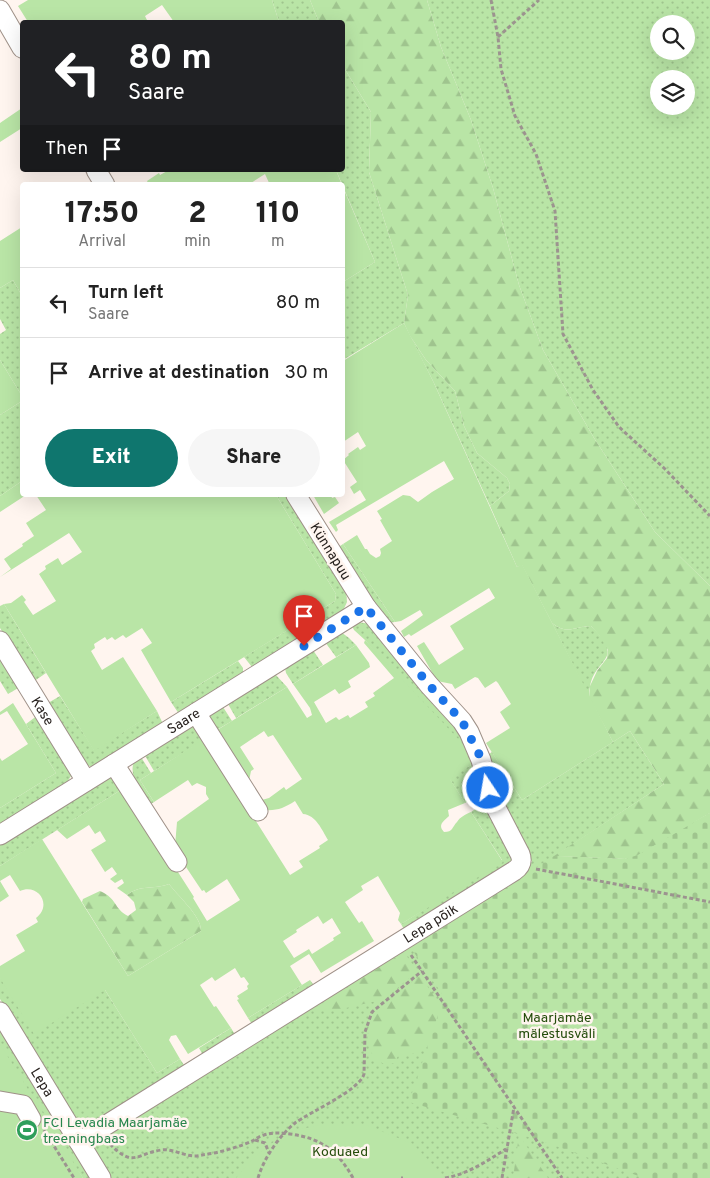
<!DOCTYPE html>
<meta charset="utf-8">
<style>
body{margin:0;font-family:Overpass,sans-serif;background:#f6f6f6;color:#222;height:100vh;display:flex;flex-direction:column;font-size:19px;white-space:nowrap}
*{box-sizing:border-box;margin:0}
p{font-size:16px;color:#767676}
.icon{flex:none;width:28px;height:28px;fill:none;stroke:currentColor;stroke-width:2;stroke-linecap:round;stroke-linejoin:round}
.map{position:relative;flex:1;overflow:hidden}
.drawer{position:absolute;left:20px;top:182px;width:325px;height:315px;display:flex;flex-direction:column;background:#fff;border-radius:5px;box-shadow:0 5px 20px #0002}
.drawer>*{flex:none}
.top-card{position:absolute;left:20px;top:20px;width:325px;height:152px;border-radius:5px;box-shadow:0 5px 20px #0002;background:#202124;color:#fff;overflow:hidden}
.tools{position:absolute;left:650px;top:15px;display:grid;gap:10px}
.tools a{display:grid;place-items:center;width:45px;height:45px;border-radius:50%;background:#fff;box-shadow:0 5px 20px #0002;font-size:25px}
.pin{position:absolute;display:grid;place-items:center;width:42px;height:42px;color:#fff;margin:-51px -21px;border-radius:50% 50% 50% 0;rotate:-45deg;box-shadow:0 0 5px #0007}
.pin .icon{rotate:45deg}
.me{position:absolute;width:55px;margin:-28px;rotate:348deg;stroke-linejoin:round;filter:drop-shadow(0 0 4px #0008)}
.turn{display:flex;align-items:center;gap:18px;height:105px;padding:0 25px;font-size:22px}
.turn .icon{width:65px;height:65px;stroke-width:2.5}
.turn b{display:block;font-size:35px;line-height:42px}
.then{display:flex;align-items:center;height:48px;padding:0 25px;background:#0003;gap:10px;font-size:19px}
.eta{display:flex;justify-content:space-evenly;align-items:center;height:85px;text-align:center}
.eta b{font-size:30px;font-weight:800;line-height:35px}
.primary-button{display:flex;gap:10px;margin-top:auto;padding:10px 25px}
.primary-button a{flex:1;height:58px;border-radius:30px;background:#0f766e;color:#fff;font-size:20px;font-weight:800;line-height:58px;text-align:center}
.primary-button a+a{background:#f6f6f6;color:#222}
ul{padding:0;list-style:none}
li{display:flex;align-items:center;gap:15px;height:70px;padding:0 25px;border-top:1px solid #e0e0e0}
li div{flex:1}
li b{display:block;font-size:19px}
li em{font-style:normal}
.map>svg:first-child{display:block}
</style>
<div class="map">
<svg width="710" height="1178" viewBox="0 0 710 1178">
<defs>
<pattern id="grass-dots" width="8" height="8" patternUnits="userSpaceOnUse" patternTransform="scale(1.25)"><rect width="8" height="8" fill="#b9e5a6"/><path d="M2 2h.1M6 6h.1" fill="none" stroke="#9fc48e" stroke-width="1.8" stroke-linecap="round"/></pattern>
<pattern id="forest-firs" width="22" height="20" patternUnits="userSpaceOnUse" patternTransform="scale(1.25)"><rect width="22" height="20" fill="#b9e5a6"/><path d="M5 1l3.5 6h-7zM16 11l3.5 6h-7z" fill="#9fc48e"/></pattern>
<pattern id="cemetery-stones" width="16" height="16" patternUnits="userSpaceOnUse" patternTransform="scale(1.25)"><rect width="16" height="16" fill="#b9e5a6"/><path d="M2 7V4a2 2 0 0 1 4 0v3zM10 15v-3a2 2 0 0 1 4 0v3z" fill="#9fc48e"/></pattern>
</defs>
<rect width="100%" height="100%" fill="#fff5ef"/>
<path fill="url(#grass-dots)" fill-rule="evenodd" d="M 272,0 L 310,0 L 319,22 L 279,22 Z
M 427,0 L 710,0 L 710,586 L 655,532 L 594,438 L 543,350 L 519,285 L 493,188 L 471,120 L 441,47 ZM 659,24 L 686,24 L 686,51 L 659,51 ZM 659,79 L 686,79 L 686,106 L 659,106 Z
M 343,66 L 371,112 L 369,172 L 408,295 L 404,323 L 343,360 L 343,282 L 375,262 L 336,170 L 342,170 Z
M 13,280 L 22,296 L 22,396 L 0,360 L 0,334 L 6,330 L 0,319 L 0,288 Z
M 410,336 L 426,360 L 455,391 L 464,426 L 477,453 L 507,478 L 510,484 L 509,491 L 490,506 L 433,381 Z
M 22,401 L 22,481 L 0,496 L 0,415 Z
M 276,495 L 288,495 L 346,590 L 347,602 L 342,613 L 252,667 L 244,657 L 335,601 L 336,594 Z
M 343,544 L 395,622 L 387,623 L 337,548 Z
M 4,604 L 46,673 L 33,682 L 0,628 L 0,606 Z
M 357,622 L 371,624 L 466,739 L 482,794 L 465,803 L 449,778 L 471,765 L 365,640 L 354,630 L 352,626 Z
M 552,623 C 568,635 572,627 591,626 C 627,661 594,658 590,687 C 589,690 590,695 590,699 Z
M 341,632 L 349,638 L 356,645 L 336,657 L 325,642 Z
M 313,650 L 323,665 L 293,684 L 286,673 L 285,668 Z
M 0,655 L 20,687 L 8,694 L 0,681 Z
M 238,661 L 243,668 L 243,675 L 179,714 L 171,702 Z
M 275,674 L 287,687 L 236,718 L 228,704 L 229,703 Z
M 60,696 L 94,750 L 157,711 L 163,724 L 92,767 L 85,764 L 48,703 Z
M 220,707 L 223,707 L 232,721 L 215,731 L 205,718 Z
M 38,715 L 71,770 L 71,776 L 66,784 L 0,826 L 0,808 L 56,773 L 26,724 Z
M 192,726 L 196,727 L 204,740 L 154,771 L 144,754 Z
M 630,731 L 664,784 L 555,856 L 625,859 L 710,813 L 710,1178 L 101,1178 L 79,1142 L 521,866 L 532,862 L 499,794 L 506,790 L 486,756 L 492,752 L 522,800 Z
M 141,757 L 151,773 L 140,780 L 154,802 L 149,805 C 142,792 128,776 134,762 Z
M 113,776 L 124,788 L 0,866 L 0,843 Z
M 486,802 L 515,861 L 406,933 L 401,924 L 502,860 L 471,812 Z
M 0,978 L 105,990 L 157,1073 L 180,1059 L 186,1068 L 91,1125 L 87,1126 L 78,1123 L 24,1040 L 0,999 Z
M 310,980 L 316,988 L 254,1027 L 248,1018 Z
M 0,1023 L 93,1178 L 83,1178 L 0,1060 Z
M 231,1028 L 237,1038 L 204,1057 L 199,1048 Z"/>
<path fill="url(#forest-firs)" d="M 310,0 L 427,0 L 441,47 L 471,120 L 493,188 L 519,285 L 543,350 L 594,438 L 655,532 L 710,586 L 710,813 L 638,855 L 625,859 L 554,856 L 664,784 L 630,731 L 613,742 L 590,699 L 590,686 L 597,671 L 607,658 L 608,650 L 599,635 L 591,626 C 572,627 568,635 552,623 L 522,565 L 517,567 L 490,506 L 509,491 L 510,484 L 507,478 L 477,453 L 464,426 L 455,391 L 426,360 L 410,336 L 404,323 L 408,295 L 369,172 L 371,112 L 343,66 L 342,22 L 319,22 Z
M 169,884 C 178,896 202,917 201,931 L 128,976 L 82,902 L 83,899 L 100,891 C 118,899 113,908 128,916 L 136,910 L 134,902 L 127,895 C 141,884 153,890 169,884 Z
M 404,952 L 417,971 L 385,999 L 333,1011 L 310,1011 Z
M 420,975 L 453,1025 L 439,1048 L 424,1047 L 412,1054 L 398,1056 L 394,1063 L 386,1065 L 377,1060 L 370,1051 L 371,1043 L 367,1042 C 368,1033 368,1023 373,1015 C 381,1002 408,987 420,975 Z
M 519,1135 L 548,1178 L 513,1178 Z"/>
<path fill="url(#cemetery-stones)" d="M 710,813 L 710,1178 L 644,1178 L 542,1141 L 409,1102 L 444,997 L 411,948 L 554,856 L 625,859 L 638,855 Z"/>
<path fill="#b9e5a6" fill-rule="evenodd" d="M 28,0 L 272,0 L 279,22 L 174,22 L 162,5 L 145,16 L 148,22 L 28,22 L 18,6 Z
M 22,108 L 22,128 L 0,142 L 0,123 Z
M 169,170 L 336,170 L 342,185 L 270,185 L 265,174 L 248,185 L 144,185 L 148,183 L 147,181 L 159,173 L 160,175 Z
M 342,185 L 375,262 L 343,282 L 342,282 Z
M 22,227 L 22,296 L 13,280 L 0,288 L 0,241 Z
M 404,323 L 433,381 L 517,567 L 522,564 L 613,742 L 522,800 L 486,743 L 510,728 L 500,712 L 511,704 L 498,683 L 496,681 L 485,688 L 478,678 L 475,677 L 455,689 L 452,684 L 437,681 L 417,646 L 424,642 L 439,665 L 464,649 L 450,626 L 495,598 L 489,588 L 411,636 L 409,634 L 404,637 L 401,631 L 423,615 L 420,610 L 401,621 L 395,622 L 343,544 L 357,535 L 365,549 L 367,549 L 370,554 L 376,558 L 380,556 L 381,553 L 380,549 L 392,541 L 380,520 L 382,519 L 377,511 L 403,495 L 410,496 L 418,502 L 432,492 L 454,479 L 444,461 L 336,525 L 338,530 L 336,532 L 329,522 L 366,500 L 360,490 L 354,494 L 350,487 L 357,482 L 343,460 L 349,455 L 348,454 L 358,447 L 360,450 L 366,446 L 358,432 L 343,442 L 343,361 Z
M 0,360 L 22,396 L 22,401 L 0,415 Z
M 22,481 L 22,495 L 26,495 L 0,512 L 0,496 Z
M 36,495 L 276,495 L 336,594 L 335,601 L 171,702 L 141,650 L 152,643 L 142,628 L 126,638 L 123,635 L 115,640 L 112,637 L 107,640 L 105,637 L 94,644 L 95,648 L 91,651 L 102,670 L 123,657 L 157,711 L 94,751 L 4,604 L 11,603 L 22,595 L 26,600 L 24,602 L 33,615 L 56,601 L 39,574 L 46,569 L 45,566 L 58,558 L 62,565 L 82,552 L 69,533 L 0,577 L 11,569 L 4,559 L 23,546 L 22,544 L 34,536 L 26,523 L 46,510 Z
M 313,495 L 331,495 L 332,498 L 335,497 L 339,503 L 324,514 Z
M 365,640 L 462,743 L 471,765 L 450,779 L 465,803 L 448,810 L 449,816 C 444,821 437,825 444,832 C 453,832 452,827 457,822 C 460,817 466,814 471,812 L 503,862 L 401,924 L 398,920 L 400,913 L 378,876 L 361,886 L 363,890 L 345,902 L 359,923 L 362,921 L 374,941 L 321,973 L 309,954 L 290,966 L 302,985 L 248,1018 L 237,1000 L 239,999 L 237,996 L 248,989 L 247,986 L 249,984 L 244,977 L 241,978 L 235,968 L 215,981 L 212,977 L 200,985 L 214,1007 L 216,1006 L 231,1028 L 188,1054 L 176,1035 L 171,1036 L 169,1040 L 180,1059 L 157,1073 L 105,990 L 34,1034 L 0,978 L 0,966 L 25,951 L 16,935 L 38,922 L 36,918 C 53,905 38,883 20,891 L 10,875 L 0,881 L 9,896 L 0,902 L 0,866 L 42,839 L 128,976 L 201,931 C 202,917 178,896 169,884 C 153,890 141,884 127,895 L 117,888 L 124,883 L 122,879 L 115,883 L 110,879 L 117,874 L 112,867 L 105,872 L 91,850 L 106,841 L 100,831 L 95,834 L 89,825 L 67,839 L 57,830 L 124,788 L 194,897 L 193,898 L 207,921 L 240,900 L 227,879 L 206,893 L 204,890 L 202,891 L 182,861 L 175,846 L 177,822 L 209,799 L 206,794 L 206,787 L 197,783 L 192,786 L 188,780 L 154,802 L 140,780 L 204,739 L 290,875 L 303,867 L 299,861 L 320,848 L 319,846 L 328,840 C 322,830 316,815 303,814 L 295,801 C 284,808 277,811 264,810 L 258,801 L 269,798 L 284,787 L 286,790 L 302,779 L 273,735 L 268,737 L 264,731 L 240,747 L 254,769 L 251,771 L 249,781 L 214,732 L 287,687 L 307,718 L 312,715 L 310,708 L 293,684 L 356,645 L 369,663 L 370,667 L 348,681 L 351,687 L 339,694 L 335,689 L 314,702 L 326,723 L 336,717 L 339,720 L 348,715 L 350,718 L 368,707 L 365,702 L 375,696 L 373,693 L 394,678 L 364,643 ZM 318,916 L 323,924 L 332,918 L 341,933 L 333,938 L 334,940 L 312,954 L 309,949 L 294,958 L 283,941 L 297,932 L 296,930 Z
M 13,703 L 56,773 L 0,808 L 0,758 L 2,761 L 28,744 L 7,711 L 0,715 L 0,712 Z
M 0,1044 L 83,1178 L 0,1178 Z
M 319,1125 L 366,1125 L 413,1144 L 445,1178 L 236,1178 L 252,1159 L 285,1133 Z"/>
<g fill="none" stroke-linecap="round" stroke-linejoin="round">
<g stroke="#9f9188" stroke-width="21">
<g id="minor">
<path d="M 0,10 L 22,48"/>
<path d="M 96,170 L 105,185"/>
<path id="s1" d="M 0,641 L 86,781"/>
<path d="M 196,713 L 258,811"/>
<path d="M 114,764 L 177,862"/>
<path id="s2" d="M 0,835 L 366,607"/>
<path id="s3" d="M 0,1012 L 101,1178"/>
<path d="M 0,1101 L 23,1105 L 31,1119"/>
<path id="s4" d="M 79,1142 L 514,871 C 521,866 523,862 520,854 L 492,800 L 481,760 L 469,732 L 462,721 L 429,685 L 366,607 L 296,495"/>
</g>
</g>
<path stroke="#9c938f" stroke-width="3" stroke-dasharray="4 2.5" stroke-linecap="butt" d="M 491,0 L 498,37 L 501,69 L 515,116 L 536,154 L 555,211 L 563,334 L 593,390 L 619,427 L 665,469 L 710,516
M 498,37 L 539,0
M 536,869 L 710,902
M 411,955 L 562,1178
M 44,1130 L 74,1178
M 255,1140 L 265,1143 L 269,1153
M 110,1144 C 133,1168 136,1154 161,1150 C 175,1148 186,1159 202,1155 C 218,1153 240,1147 254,1140 C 257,1138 260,1136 264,1135 C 273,1132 281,1133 290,1134 C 321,1138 338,1151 353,1178
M 258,1178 C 264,1158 279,1136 295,1123 C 310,1112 360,1090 364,1074 L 365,1032 L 372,1012 L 422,971
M 401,1178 L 403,1178
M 445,1178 C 468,1174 487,1161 506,1149
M 502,1178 L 514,1107"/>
<use href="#minor" stroke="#fff" stroke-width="19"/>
</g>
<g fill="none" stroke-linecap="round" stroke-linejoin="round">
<path stroke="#1a73e8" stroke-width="9" stroke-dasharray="0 16.2" d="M 304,646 L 366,607 L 429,685 L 462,721 L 482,760 L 488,788"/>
</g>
<defs>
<g id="stadium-disc" transform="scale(1.125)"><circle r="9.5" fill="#2e9e5b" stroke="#fff5ef"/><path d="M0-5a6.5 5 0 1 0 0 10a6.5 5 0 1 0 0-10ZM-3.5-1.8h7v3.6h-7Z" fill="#fff"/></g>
</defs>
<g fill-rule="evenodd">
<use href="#stadium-disc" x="27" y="1130"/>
</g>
<g text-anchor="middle" stroke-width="5" stroke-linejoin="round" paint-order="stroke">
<g font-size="14" fill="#28221f" stroke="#fff5ef">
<text transform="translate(331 551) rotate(58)" y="5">Künnapuu</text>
<text dy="5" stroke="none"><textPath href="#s1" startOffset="82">Kase</textPath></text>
<text dy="5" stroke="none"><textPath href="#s2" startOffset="216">Saare</textPath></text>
<text dy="5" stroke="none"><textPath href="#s4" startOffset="414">Lepa põik</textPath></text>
<text dy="5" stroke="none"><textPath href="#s3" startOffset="82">Lepa</textPath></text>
</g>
<g font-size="14" fill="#244c0b" stroke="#fff5ef">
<text x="557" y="1022">Maarjamäe<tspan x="557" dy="16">mälestusväli</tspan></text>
<text x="340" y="1156">Koduaed</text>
</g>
<g font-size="14" fill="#27864d" stroke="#fff5ef" text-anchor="start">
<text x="43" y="1127">FCI Levadia Maarjamäe<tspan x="43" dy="16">treeningbaas</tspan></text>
</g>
</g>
</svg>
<div class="tools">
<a><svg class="icon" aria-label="search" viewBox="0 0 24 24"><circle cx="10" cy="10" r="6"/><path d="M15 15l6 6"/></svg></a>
<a><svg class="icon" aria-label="layers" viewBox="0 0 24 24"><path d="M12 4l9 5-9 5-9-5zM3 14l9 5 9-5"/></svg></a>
</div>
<div class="pin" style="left:304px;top:646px;background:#d93025"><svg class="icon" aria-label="arrive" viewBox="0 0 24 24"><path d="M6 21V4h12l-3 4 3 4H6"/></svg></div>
<svg class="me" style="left:488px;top:788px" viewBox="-20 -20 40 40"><circle r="17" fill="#1a73e8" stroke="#fff" stroke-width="3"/><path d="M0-11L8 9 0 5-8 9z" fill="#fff"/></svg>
<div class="top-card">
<div class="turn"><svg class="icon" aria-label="left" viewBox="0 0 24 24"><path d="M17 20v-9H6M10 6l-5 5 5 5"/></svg><div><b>80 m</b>Saare</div></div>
<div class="then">Then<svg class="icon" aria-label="arrive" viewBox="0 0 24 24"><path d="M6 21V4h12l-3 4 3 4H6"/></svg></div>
</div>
<section class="drawer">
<div class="eta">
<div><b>17:50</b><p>Arrival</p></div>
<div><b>2</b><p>min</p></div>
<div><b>110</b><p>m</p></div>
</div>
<ul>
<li><svg class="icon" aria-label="left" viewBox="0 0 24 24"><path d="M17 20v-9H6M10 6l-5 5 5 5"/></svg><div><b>Turn left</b><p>Saare</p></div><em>80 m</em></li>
<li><svg class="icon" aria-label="arrive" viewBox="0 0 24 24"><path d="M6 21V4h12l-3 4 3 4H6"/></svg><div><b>Arrive at destination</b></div><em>30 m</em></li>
</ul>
<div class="primary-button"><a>Exit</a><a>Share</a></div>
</section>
</div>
